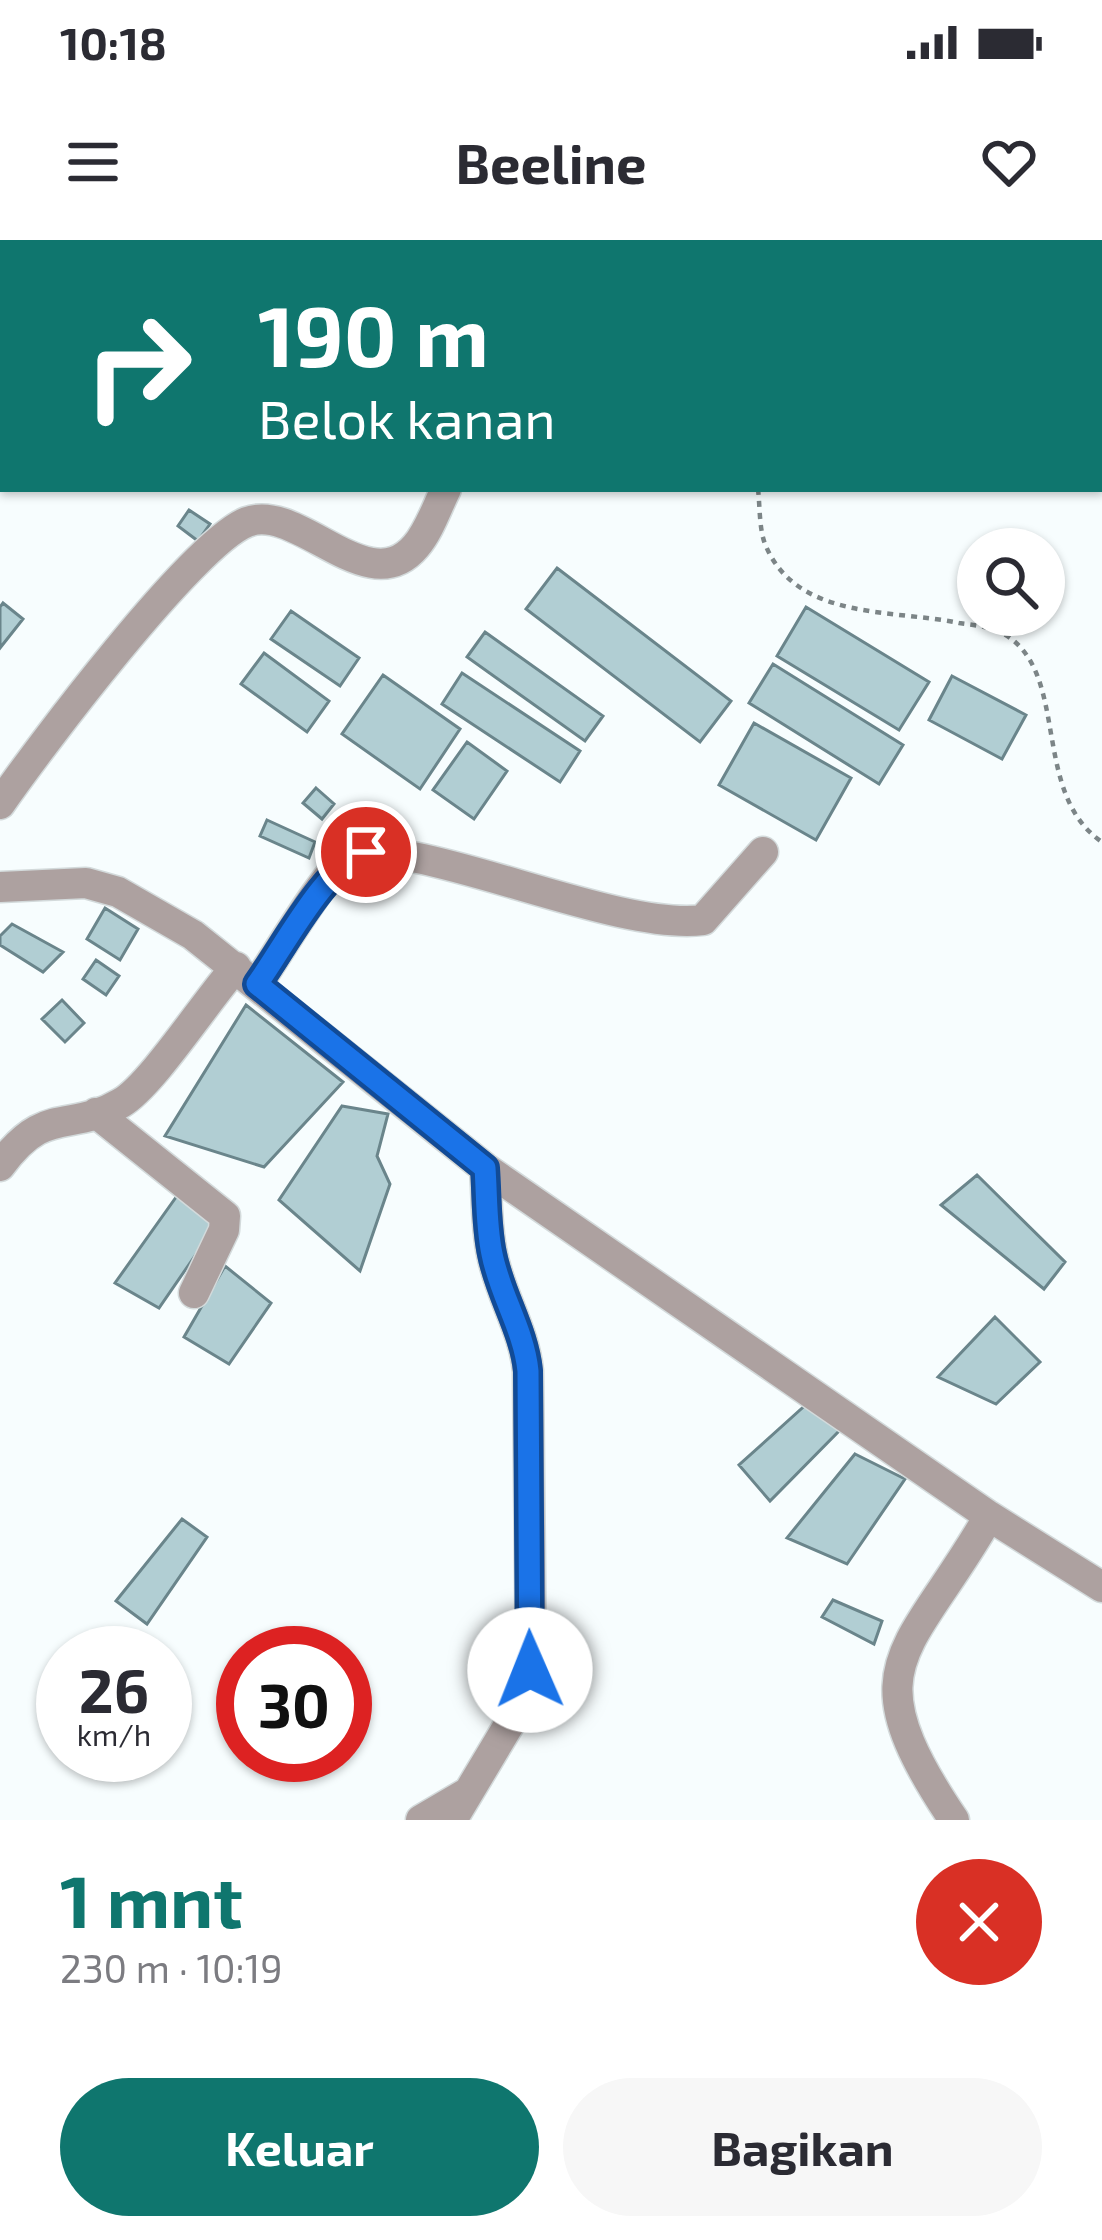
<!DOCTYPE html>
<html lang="id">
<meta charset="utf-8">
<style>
body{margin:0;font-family:"Exo 2",sans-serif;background:#f7f7f7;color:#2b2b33;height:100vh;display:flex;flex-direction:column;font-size:45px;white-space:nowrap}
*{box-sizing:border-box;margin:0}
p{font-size:39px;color:#7c7c81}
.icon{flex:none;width:66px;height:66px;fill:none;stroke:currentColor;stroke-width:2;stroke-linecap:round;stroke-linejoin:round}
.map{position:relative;height:1580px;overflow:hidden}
.details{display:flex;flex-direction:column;background:#fff;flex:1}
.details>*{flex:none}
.banner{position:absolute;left:0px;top:0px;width:1104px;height:252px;box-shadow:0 3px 9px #0004;background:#0f766e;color:#fff;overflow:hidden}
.fabs{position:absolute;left:957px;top:288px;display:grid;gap:24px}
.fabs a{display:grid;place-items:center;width:108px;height:108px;border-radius:50%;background:#fff;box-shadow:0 3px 9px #0004;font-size:60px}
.speed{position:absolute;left:36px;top:1386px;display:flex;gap:24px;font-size:60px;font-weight:700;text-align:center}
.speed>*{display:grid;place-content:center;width:156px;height:156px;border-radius:50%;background:#fff;box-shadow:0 3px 9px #0004;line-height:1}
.speed small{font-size:30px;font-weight:400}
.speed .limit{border:18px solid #d22;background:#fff;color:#111}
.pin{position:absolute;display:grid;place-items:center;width:102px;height:102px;color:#fff;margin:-51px;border:6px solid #fff;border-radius:50%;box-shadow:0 3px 12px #0007}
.me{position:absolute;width:132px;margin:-66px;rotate:359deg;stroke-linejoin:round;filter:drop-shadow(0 0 9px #0008)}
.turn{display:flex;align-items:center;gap:42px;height:252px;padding:0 60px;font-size:54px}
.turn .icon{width:156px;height:156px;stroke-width:2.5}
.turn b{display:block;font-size:84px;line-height:102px}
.round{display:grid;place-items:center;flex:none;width:126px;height:126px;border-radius:63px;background:#f7f7f7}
.headline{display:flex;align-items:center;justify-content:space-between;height:204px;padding:0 60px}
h1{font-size:72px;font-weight:700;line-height:90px;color:#0f766e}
.button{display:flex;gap:24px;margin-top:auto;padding:24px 60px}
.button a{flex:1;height:138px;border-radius:72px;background:#0f766e;color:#fff;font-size:48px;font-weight:700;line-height:138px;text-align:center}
.button a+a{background:#f7f7f7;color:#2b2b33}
.status{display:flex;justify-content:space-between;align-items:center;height:84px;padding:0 60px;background:#fff;direction:ltr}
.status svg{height:33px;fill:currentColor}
header{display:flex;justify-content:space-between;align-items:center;height:156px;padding:0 60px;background:#fff;font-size:54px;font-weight:700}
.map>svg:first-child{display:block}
</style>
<div class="status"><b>10:18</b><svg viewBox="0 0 49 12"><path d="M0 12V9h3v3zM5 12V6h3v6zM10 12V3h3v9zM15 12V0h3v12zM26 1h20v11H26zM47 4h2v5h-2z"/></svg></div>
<header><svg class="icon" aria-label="menu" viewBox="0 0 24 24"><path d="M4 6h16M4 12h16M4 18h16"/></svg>Beeline<svg class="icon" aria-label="heart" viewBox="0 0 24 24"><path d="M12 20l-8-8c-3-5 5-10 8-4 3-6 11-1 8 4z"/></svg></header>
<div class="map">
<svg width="1102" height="1580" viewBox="0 0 1102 1580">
<rect width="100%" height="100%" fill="#f7fdfe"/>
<path fill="#b1ced3" stroke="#6a858b" stroke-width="3" d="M 189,270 L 210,284 L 198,301 L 178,286 Z
M 557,328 L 731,461 L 700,502 L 526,369 Z
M 3,363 L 23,379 L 0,408 L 0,367 Z
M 806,367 L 929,442 L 899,490 L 777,416 Z
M 291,371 L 359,418 L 340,446 L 271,399 Z
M 485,392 L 603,476 L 585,501 L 467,417 Z
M 264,413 L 329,461 L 307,492 L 241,444 Z
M 773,424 L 903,505 L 879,544 L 749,463 Z
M 462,433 L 580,511 L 560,542 L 442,464 Z
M 383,435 L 460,489 L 420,549 L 342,494 Z
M 952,436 L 1026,475 L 1002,519 L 929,480 Z
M 754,483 L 851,538 L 816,600 L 719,545 Z
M 467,502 L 507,531 L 474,579 L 433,550 Z
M 316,548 L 334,564 L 322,579 L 303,563 Z
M 267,580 L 315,602 L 309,618 L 260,596 Z
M 105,668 L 138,689 L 120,720 L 87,699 Z
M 12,684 L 63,712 L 43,732 L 0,705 L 0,696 Z
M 96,720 L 119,736 L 106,755 L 83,739 Z
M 62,760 L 84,783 L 65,802 L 42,779 Z
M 246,765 L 343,842 L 264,927 L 165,896 Z
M 342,866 L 388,874 L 377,916 L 390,944 L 360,1031 L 279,960 Z
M 977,935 L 1065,1022 L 1044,1049 L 941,965 Z
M 184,946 L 219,981 L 159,1068 L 115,1043 Z
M 225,1026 L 271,1063 L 229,1124 L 184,1097 Z
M 995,1077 L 1040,1122 L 996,1164 L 938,1137 Z
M 810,1161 L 841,1189 L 770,1261 L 739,1225 Z
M 855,1214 L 905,1239 L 847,1324 L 787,1298 Z
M 182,1279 L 207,1297 L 147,1384 L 116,1361 Z
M 833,1360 L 882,1381 L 874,1404 L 822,1377 Z"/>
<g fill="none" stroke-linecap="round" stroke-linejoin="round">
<g stroke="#d3dadb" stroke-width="33">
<path id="minor" d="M 142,0 L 158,3
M 615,0 L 616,3
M 38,3 L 40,0
M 195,3 L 206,0
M 0,58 L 3,53
M 1101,126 L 1102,126
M 0,564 C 38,509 193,303 247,282 C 299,262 368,363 416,306 C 429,291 437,267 446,249
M 0,647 L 86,643 L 118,652 L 193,695 L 485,928 L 989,1276 L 1102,1347
M 257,744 C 274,720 328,628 347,618 C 403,589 610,692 703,680 L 763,612
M 96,873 L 225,976 L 224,990 L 194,1053
M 0,926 C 46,863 69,894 121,863 C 152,845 207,759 236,727
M 421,1580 L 467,1553
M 452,1580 L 522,1463 L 531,1430 L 528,1131 C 524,1090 500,1055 492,1014 C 486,986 487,956 485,928
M 954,1580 C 848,1423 909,1416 989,1276"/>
</g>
<path stroke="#7c8587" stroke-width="4.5" stroke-dasharray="6 6" stroke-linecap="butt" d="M 758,249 C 760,266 759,288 765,304 C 796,381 893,369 959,383 C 974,385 991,387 1004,394 C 1071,433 1030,553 1102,602"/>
<use href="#minor" stroke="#ada1a0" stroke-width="30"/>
</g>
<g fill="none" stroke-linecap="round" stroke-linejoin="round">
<g stroke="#114b97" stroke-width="30">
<path id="route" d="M 366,612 C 325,626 284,707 257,744 L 485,928 C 487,956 486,986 492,1014 C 500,1055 524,1090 528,1131 L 530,1430"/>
</g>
<use href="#route" stroke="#1a73e8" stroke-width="21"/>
</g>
</svg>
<div class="fabs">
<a><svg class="icon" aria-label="search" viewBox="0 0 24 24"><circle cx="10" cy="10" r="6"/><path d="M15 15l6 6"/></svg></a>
</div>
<div class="speed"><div>26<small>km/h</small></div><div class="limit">30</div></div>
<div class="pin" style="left:366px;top:612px;background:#d93025"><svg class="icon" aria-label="arrive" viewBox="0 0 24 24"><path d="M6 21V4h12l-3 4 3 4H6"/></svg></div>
<svg class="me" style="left:530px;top:1430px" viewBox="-20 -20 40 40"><circle r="19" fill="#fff"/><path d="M0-13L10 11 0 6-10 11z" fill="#1a73e8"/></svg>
<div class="banner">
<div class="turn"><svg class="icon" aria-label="right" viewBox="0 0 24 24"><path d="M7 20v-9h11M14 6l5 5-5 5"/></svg><div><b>190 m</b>Belok kanan</div></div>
</div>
</div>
<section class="details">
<div class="headline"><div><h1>1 mnt</h1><p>230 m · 10:19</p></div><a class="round" style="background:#d93025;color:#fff"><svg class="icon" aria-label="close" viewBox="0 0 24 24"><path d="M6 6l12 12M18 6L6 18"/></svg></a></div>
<div class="button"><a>Keluar</a><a>Bagikan</a></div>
</section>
